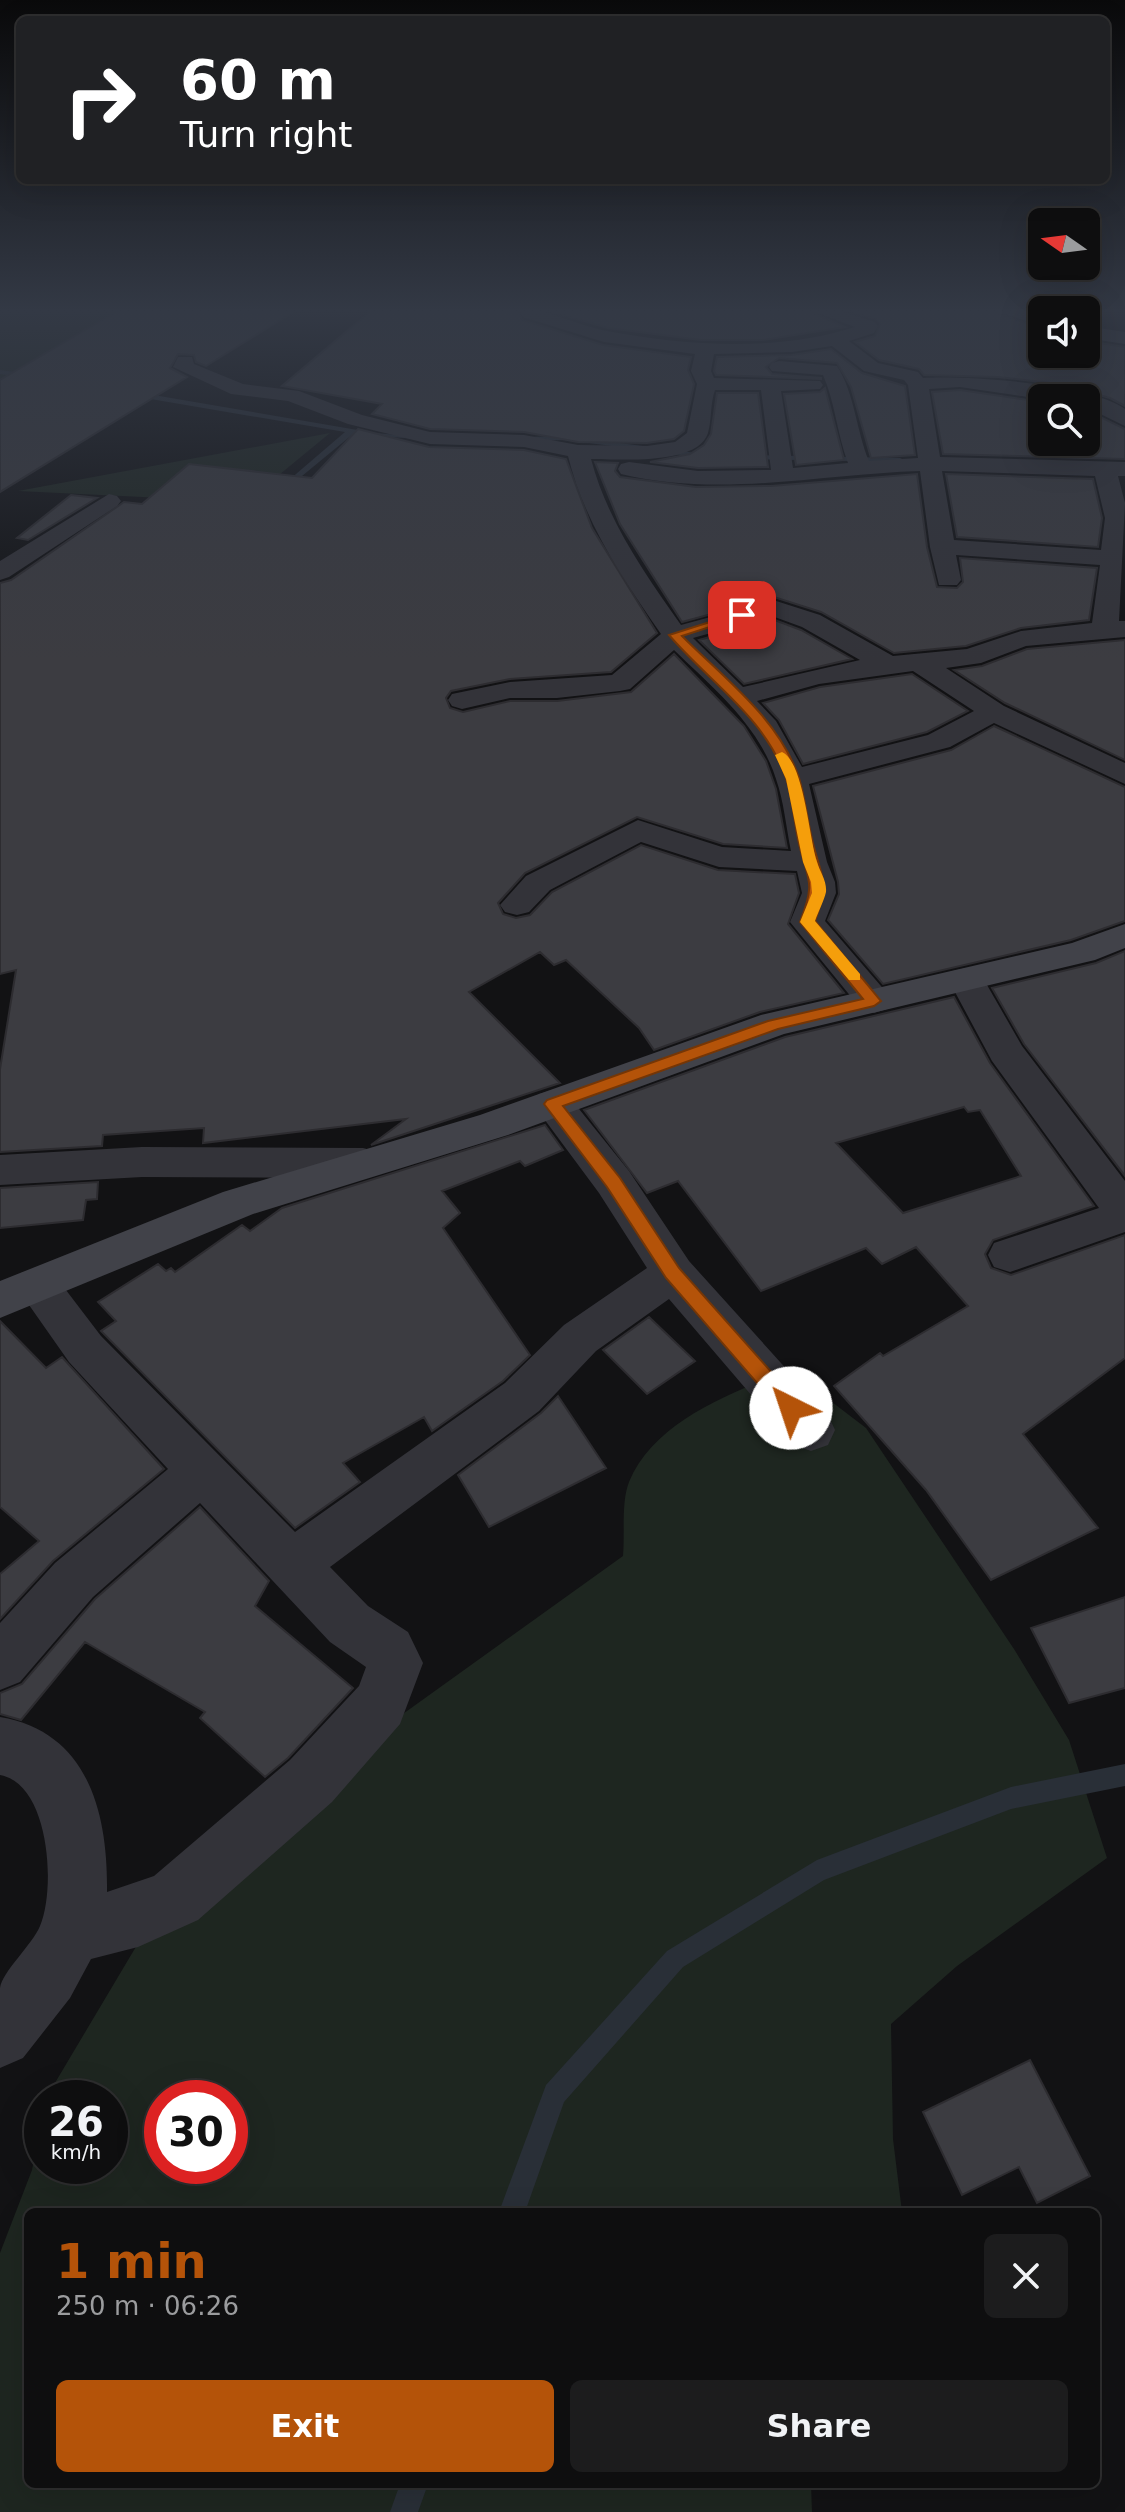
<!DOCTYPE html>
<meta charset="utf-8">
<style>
body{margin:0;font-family:"DejaVu Sans",sans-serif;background:#1c1c1d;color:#f1f3f6;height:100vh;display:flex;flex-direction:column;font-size:30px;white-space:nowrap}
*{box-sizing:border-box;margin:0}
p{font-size:26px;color:#9b9c9e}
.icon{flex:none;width:44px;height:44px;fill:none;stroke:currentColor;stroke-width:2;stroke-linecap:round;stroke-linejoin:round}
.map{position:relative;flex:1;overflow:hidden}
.sheet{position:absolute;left:24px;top:2208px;width:1076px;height:280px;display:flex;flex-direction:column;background:#0e0e0f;border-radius:12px;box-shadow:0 8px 32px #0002,0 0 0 2px #2e2e2f}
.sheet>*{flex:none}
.guide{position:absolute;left:16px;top:16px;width:1094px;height:168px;border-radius:12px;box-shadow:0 8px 32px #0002,0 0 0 2px #2e2e2f;background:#202124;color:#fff;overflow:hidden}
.needle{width:52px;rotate:284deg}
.tools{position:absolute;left:1028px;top:208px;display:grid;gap:16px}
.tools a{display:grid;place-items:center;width:72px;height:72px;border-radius:12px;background:#0e0e0f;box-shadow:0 8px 32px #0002,0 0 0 2px #2e2e2f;font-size:40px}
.speed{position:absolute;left:24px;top:2080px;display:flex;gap:16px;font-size:40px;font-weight:700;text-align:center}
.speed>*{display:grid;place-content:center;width:104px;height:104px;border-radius:50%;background:#0e0e0f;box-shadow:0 8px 32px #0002,0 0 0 2px #2e2e2f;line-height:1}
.speed small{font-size:20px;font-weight:400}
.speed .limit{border:12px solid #d22;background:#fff;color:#111}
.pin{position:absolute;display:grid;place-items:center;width:68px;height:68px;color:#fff;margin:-34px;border-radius:16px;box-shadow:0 4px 12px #0006}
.me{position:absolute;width:88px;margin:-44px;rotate:319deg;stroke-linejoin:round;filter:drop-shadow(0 0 6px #0008)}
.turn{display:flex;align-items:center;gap:28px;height:168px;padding:0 32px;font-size:36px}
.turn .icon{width:104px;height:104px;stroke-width:2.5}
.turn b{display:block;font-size:56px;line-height:68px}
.round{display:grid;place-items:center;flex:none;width:84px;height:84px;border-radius:12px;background:#1c1c1d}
.summary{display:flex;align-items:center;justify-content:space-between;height:136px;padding:0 32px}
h1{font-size:48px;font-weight:700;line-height:60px;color:#b45309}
.action{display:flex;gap:16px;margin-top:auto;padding:16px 32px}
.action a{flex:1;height:92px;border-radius:12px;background:#b45309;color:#fff;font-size:32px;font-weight:700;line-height:92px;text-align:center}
.action a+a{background:#1c1c1d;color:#f1f3f6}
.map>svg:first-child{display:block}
</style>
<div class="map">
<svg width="1125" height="2512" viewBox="0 0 1125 2512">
<rect width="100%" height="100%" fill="#121214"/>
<path fill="#1e2620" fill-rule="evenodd" d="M 0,309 L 238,309 L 166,360 L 0,406 Z
M 330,433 L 246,502 L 18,491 Z
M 790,1370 L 866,1428 L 1014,1649 L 1069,1740 L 1107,1858 L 957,1966 L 891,2024 L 893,2139 L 902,2212 L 28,2212 L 28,2484 L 811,2484 L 812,2512 L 0,2512 L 0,2253 L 32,2170 L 42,2117 L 42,2166 L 110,2166 L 110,2098 L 46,2098 L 137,1945 L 375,1734 L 623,1556 C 625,1534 621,1502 629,1482 C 654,1421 733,1392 790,1370 ZM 162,2098 L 230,2098 L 230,2166 L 162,2166 Z"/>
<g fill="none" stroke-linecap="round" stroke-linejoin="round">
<path fill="#292f37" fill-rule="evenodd" d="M 0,370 L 34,375 L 38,377 L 34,379 L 0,374 Z
M 136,392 L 375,433 L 421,437 L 417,439 L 353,434 L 285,490 L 282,486 L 345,432 L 133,396 Z
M 566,436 L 704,454 L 708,456 L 704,458 L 566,440 L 524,441 L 520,439 L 524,437 Z
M 744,455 L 900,458 L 904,460 L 900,462 L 747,459 Z
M 1125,1764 L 1125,1786 L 1011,1809 L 824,1880 L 683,1967 L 564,2102 L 525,2212 L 499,2212 L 546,2085 L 667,1951 L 817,1860 L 1011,1787 Z
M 400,2484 L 428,2484 L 418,2512 L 390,2512 Z"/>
</g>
<path fill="#3c3c41" stroke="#2d2c30" stroke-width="2" fill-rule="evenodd" d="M 121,309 L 298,309 L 206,366 L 196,362 L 194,355 L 178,354 L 170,368 L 187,377 L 0,492 L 0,380 Z
M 373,309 L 517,309 L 522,320 L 603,345 L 691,357 L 688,370 L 694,384 L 684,431 L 674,439 L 647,443 L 578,442 L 524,432 L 430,429 L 372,414 L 382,404 L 282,386 Z
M 543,309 L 804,309 L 845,327 L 763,340 L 701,340 L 608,328 Z
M 844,309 L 986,309 L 1042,329 L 1042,354 L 1086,354 L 1086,341 L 1125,347 L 1125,406 L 1110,398 L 1059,384 L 998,377 L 924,375 L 919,369 L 879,360 L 855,342 L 875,336 L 880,324 L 876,319 Z
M 831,349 L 862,373 L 905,386 L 915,455 L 871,458 L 851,387 L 837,363 L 779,358 L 766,367 L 772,374 L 821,378 L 821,379 L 716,375 L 714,371 L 717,357 L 792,355 Z
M 825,388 L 844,460 L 796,465 L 784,394 L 820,392 Z
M 960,390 L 1042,402 L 1042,442 L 1086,442 L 1086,410 L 1125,429 L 1125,459 L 943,454 L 932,392 Z
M 717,393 L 758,393 L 768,467 L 698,468 L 650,462 L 690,454 L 704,445 L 711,434 Z
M 358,429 L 429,447 L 524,450 L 566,459 L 592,528 L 657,633 L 611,672 L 510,679 L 451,691 L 446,698 L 450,708 L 463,712 L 510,701 L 557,701 L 631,692 L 674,654 L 744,726 L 766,761 L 776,789 L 787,848 L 723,844 L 637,817 L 525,873 L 498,903 L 503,914 L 516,918 L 530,915 L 552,892 L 641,845 L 718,870 L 795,874 L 799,893 L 788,924 L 844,993 L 760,1012 L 654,1050 L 639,1028 L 566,960 L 554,965 L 540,952 L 469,992 L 560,1083 L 371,1145 L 406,1119 L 203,1143 L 204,1128 L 103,1135 L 102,1146 L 0,1152 L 0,1069 L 16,970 L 0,974 L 0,583 L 11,580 L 124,502 L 142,504 L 189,464 L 312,478 Z
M 595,462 L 618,463 L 615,471 L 620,477 L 696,487 L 771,486 L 917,474 L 927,547 L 937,587 L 957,588 L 963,582 L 960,558 L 1097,568 L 1089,620 L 1021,628 L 966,646 L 894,653 L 821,612 L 774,597 L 682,622 L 620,524 Z
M 946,474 L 1093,479 L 1102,518 L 1098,547 L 957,537 Z
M 71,495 L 97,498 L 28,540 L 17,538 Z
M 772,619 L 801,630 L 852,659 L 744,684 L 699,640 Z
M 1125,640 L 1125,760 L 1005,703 L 954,670 L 982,666 L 1027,649 Z
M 912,674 L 968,711 L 927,732 L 803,764 L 779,720 L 763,703 L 820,687 Z
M 994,726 L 1125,787 L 1125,921 L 1071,940 L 883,984 L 828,920 L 839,894 L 838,882 L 813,786 L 951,750 Z
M 1125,951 L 1125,1176 L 1024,1044 L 992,988 L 1096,963 Z
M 954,997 L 990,1063 L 1094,1206 L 993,1240 L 985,1254 L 991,1268 L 1011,1275 L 1125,1235 L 1125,1358 L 1023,1434 L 1098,1528 L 991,1580 L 926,1490 L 834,1386 L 880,1353 L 883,1356 L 968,1306 L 916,1247 L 882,1264 L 866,1248 L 761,1291 L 678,1181 L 647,1193 L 584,1110 L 785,1037 ZM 964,1107 L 968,1112 L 980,1110 L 1021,1176 L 903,1213 L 836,1143 Z
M 545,1125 L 563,1150 L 525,1166 L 520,1161 L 442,1191 L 460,1213 L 443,1228 L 530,1355 L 503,1381 L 432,1431 L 424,1417 L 343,1463 L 360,1482 L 295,1528 L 101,1331 L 116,1321 L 98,1302 L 158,1264 L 166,1271 L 171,1268 L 175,1272 L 242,1225 L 250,1231 L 282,1208 Z
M 98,1182 L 97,1199 L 86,1200 L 83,1220 L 0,1228 L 0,1188 Z
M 649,1317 L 695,1361 L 647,1394 L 603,1350 Z
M 0,1321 L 46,1368 L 62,1357 L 164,1469 L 53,1561 L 0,1619 L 0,1574 L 39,1541 L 0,1507 Z
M 558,1396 L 606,1468 L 489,1527 L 458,1475 L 541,1413 Z
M 200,1507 L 269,1581 L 255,1606 L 353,1688 L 288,1758 L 265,1777 L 200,1718 L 205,1712 L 85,1642 L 21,1720 L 0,1714 L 0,1693 L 22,1684 L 95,1599 Z
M 1125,1597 L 1125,1688 L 1069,1703 L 1031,1628 Z
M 1030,2060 L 1090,2176 L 1037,2203 L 1019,2167 L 962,2195 L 923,2112 Z"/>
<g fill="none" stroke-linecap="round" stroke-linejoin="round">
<path fill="#333339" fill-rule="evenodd" d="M 520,309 C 549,309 578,326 607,331 C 688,346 777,352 855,327 L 807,309 L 834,309 L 875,322 L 878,326 L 874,333 L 849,341 L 878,363 L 918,372 L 923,378 C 966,375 1093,384 1125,409 L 1125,426 L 1086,407 L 1086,398 L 1042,399 L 960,387 L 929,389 L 940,457 L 1125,462 L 1125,476 L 1118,476 L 1125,503 L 1119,621 L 1125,621 L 1125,637 L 1026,646 L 981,663 L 946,668 L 1004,706 L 1125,763 L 1125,784 L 994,723 L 950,747 L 809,784 L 827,862 L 835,882 L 836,893 L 825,921 L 887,993 L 892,1001 L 887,1009 L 874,1013 L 861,1009 L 790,922 L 802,893 L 797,871 L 719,867 L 641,842 L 550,890 L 529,912 L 517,915 L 505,912 L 500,905 L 526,876 L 638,820 L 722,847 L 791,851 C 786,827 784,802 776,779 C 759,725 713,688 674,650 L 630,689 L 620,691 L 557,698 L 510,698 L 462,709 L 452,706 L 448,700 L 452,694 L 510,682 L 612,675 L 661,634 C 623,579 584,522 568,456 L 524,447 L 430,444 L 348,424 L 288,401 L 231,394 L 173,367 L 178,357 L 192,357 L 194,364 L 243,384 L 299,391 L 362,415 L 430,432 L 524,435 L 578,445 L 647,446 L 675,442 L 687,433 L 697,384 L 691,371 L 695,354 L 604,342 L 523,317 ZM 832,346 L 864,371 L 904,380 L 908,385 L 918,458 L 869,461 C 856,430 855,394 837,366 L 779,361 L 772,363 L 769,367 L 772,371 L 823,375 C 835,402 837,434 848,463 L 793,468 L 781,391 L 820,389 L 823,385 L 820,381 L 714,378 L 711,371 L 714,354 L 792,352 ZM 715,390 L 761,390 L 771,470 L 698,471 L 629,462 L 621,464 L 618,469 L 621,474 C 720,498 821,474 920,471 L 930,547 L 939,585 L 957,585 L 961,580 L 956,555 L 1100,565 L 1092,623 L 1021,631 L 967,649 L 893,656 L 820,615 L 773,600 L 681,625 C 645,574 607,520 591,459 C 617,459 698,466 708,433 C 712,419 710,404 715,390 ZM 942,471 L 1095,476 L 1105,518 L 1101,550 L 954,540 ZM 772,616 L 802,627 L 860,660 L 743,687 L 693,638 ZM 913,671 L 974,711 L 928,735 L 802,767 L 776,721 L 757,701 L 819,684 Z
M 109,494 L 117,496 L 121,501 L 117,506 L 9,577 L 0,580 L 0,561 Z
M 966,968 L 979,971 L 1022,1046 L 1125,1181 L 1125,1232 L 1010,1272 L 994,1267 L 988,1255 L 994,1243 L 1099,1208 L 992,1061 L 948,979 L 953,971 Z
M 553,1090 L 567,1094 L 629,1171 L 689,1261 L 828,1415 L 835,1430 L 828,1445 L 811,1451 L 794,1445 L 669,1299 L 596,1351 L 539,1411 L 330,1567 L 368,1606 L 408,1632 L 423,1663 L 400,1724 L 332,1802 L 198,1920 L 138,1947 L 91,1959 L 70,1998 L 23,2058 L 0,2068 C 0,2042 0,2013 0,1988 C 2,1972 32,1945 40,1926 C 56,1889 50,1784 0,1775 L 0,1717 C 89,1732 108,1814 107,1892 L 154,1876 L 290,1760 L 359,1686 L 366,1667 L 330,1642 L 200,1503 L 93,1597 L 20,1682 L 0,1690 L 0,1623 L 55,1563 L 168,1469 L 69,1362 L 15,1285 L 21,1273 L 37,1268 L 53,1273 L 101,1336 L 295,1532 L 505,1383 L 564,1325 L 647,1268 L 599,1193 L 533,1104 L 539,1094 Z
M 142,1147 L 363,1148 L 378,1152 L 384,1163 L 378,1174 L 363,1178 L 142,1177 L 0,1185 L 0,1155 Z"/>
<path fill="#414249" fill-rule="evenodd" d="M 989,309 L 1018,309 L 1042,315 L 1042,326 Z
M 1086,326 L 1125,332 L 1125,344 L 1086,338 Z
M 1125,924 L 1125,948 L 1095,960 L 784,1034 L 508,1135 L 253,1214 L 0,1318 L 0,1281 L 223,1192 L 480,1115 L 761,1015 L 1072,943 Z"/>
</g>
<linearGradient id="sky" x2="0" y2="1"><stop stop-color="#0a0a0b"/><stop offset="0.47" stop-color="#333945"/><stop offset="1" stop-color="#333945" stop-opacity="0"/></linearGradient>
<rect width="1125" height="661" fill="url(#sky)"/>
<path fill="#b45309" stroke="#753606" stroke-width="2" d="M 738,613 L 747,615 L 682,636 C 725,679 779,719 799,778 C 805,797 807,819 812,839 C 821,880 831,878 815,921 L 881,1001 L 874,1006 L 778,1029 L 563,1106 L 620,1178 L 679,1268 L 798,1402 L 801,1408 L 791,1416 L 784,1414 L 666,1278 L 607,1187 L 544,1104 L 547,1100 L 768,1021 L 863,999 L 800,922 C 817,879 807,881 798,839 C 794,819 792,797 786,778 C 765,717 709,682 669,635 Z"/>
<path fill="#f59e0b" d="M 782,752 C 804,762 809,838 817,862 C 820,872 827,881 826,892 C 824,901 818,912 815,921 L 860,974 L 860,980 L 849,980 L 800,922 L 812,893 L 811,882 L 803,862 L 786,779 L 775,755 Z"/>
</svg>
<div class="tools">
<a><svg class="needle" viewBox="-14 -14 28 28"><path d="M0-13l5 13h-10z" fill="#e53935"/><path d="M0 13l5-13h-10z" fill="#9b9c9e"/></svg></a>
<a><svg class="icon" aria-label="sound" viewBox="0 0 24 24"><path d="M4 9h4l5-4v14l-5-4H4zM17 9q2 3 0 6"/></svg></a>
<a><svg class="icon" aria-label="search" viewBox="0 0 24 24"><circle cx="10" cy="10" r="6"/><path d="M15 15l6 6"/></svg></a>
</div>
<div class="speed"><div>26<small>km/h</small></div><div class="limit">30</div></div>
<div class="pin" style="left:742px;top:615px;background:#d93025"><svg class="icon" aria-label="arrive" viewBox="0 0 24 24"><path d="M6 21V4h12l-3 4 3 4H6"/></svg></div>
<svg class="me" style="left:791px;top:1408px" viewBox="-20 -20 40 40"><circle r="19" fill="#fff"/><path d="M0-13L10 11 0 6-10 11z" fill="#b45309"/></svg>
<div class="guide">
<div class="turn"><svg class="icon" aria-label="right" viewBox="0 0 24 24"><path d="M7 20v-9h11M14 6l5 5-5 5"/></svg><div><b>60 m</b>Turn right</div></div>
</div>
<section class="sheet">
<div class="summary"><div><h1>1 min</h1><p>250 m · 06:26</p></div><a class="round"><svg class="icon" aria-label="close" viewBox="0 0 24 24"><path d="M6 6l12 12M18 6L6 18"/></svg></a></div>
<div class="action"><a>Exit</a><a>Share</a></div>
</section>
</div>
